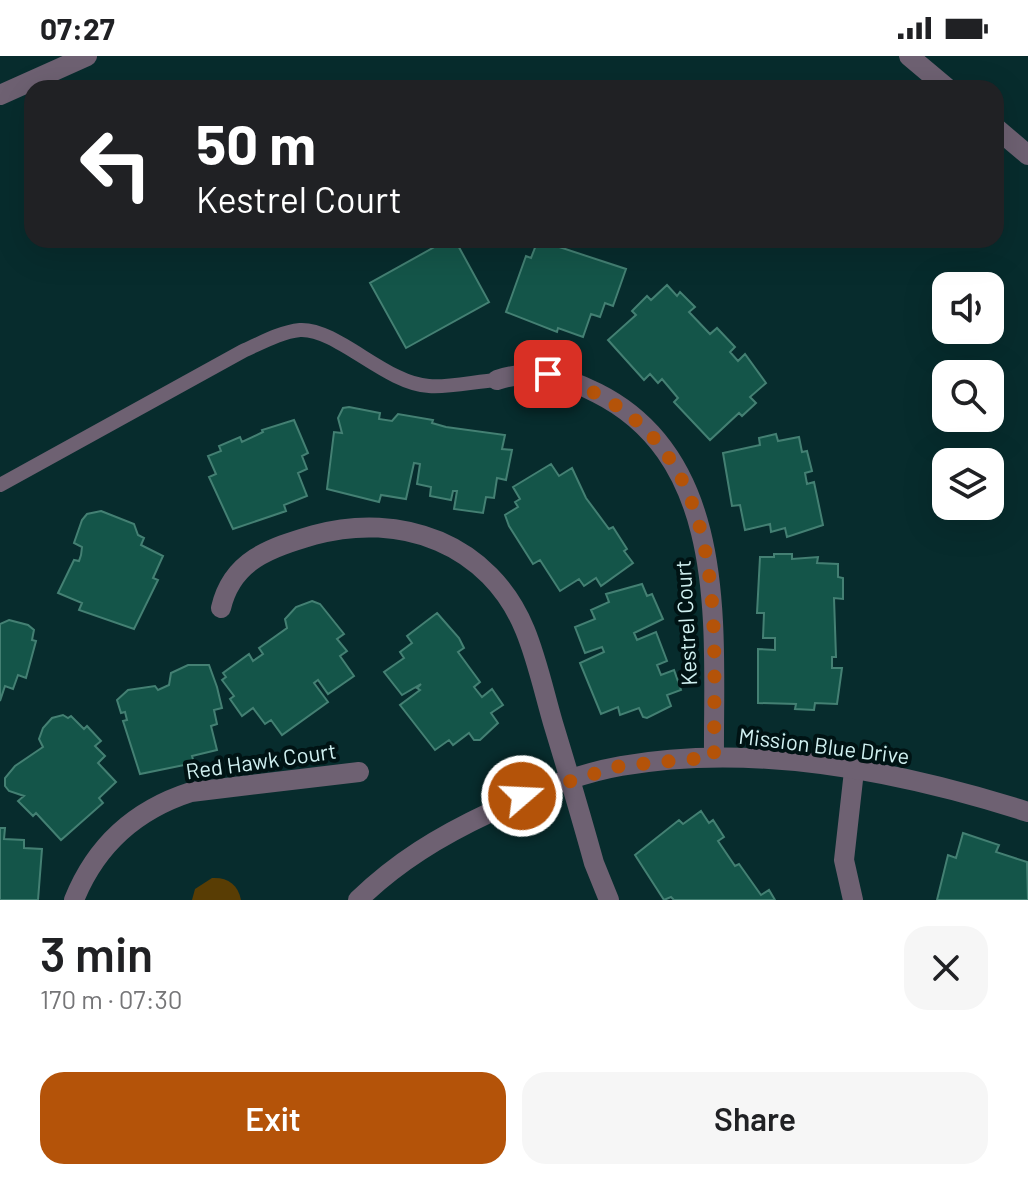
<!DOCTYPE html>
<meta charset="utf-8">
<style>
body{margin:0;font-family:Barlow,sans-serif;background:#f6f6f6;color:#202124;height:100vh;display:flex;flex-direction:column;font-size:30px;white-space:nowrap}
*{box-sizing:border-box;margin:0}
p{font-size:26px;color:#757577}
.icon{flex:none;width:44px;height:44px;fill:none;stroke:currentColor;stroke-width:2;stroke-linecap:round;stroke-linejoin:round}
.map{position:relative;height:844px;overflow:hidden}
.drawer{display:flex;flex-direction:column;background:#fff;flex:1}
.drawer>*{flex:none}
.top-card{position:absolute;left:24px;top:24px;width:980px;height:168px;border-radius:24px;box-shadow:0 8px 32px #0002;background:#202124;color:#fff;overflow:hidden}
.fabs{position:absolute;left:932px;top:216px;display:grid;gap:16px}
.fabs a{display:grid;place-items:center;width:72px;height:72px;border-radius:16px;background:#fff;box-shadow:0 8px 32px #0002;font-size:40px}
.pin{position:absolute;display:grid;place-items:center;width:68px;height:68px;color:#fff;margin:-34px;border-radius:16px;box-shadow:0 4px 12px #0006}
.me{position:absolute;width:88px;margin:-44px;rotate:71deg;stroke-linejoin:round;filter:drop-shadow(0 0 6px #0008)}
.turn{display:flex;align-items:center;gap:28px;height:168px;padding:0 40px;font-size:36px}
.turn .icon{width:104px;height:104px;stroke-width:2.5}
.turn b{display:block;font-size:56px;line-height:68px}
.round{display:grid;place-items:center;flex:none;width:84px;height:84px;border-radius:24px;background:#f6f6f6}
.head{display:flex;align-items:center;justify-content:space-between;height:136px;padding:0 40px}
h1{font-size:48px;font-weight:600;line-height:60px}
.button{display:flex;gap:16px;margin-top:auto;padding:16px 40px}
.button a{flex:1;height:92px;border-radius:24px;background:#b45309;color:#fff;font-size:32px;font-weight:600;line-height:92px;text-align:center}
.button a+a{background:#f6f6f6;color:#202124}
.status{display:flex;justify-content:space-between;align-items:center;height:56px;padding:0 40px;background:#fff;direction:ltr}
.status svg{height:22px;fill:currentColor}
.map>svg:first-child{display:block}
</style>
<div class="status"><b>07:27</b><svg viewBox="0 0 49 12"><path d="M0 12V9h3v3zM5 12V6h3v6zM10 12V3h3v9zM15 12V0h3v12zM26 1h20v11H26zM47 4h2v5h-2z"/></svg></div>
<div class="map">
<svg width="1028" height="844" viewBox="0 0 1028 844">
<rect width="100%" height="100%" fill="#072c2d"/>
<path fill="#593d04" d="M 212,822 C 227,821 238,828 241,844 L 192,844 L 195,833 Z"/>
<path fill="#145549" stroke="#448073" stroke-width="2" d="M 447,184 L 455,184 L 489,246 L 406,292 L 370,227 Z
M 538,184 L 626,213 L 613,250 L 605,247 L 600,261 L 591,258 L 583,281 L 558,272 L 557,276 L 506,256 L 526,200 L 531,202 Z
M 667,229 L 677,240 L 680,236 L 695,251 L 689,256 L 710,278 L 717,272 L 735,291 L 730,296 L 738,305 L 745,298 L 766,327 L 750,341 L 756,347 L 742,360 L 739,357 L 710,384 L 674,346 L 678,342 L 662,323 L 658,327 L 650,318 L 644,324 L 608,284 L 636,259 L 632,255 L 647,240 L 651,244 Z
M 349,351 L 380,357 L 379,363 L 392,365 L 398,358 L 433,364 L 432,367 L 446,371 L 505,379 L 502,393 L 512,394 L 506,424 L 497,422 L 494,442 L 486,441 L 483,457 L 454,453 L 457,435 L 453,435 L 451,444 L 430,440 L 431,431 L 417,428 L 420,408 L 414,407 L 406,443 L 381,439 L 379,446 L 327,433 L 334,376 L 342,377 L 338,362 L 343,352 Z
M 294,364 L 308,397 L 302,400 L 307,413 L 298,417 L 307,440 L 284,449 L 286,455 L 233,473 L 209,421 L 216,418 L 208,400 L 221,395 L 219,390 L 240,381 L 242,386 L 263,376 L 262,374 Z
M 776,378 L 778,385 L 799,381 L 802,396 L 807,395 L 812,415 L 805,417 L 807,428 L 814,426 L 823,469 L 787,481 L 785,472 L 771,476 L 770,468 L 745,474 L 740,449 L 732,450 L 723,397 L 760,389 L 759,382 Z
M 551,408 L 559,420 L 572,412 L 586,442 L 609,473 L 613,471 L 627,493 L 624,495 L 633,507 L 601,530 L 596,522 L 584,530 L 579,523 L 560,535 L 540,504 L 533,508 L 509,470 L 505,459 L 518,451 L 515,446 L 520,443 L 513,431 Z
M 101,455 L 134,468 L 138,479 L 144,482 L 141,489 L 163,500 L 153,522 L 158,524 L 134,573 L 79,554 L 82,547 L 58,537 L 74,504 L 79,505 L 81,499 L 82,491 L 74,487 L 82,464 L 87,458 Z
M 774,498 L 792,498 L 792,503 L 818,501 L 817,507 L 838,508 L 838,521 L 843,522 L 843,543 L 834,542 L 836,601 L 832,601 L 832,612 L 842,612 L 837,648 L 815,647 L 814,654 L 795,653 L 796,648 L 758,647 L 758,593 L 775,594 L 775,582 L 763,582 L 764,557 L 757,557 L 760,501 L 774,501 Z
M 642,528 L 647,540 L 652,538 L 663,563 L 634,577 L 637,584 L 656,576 L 667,605 L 657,609 L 661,619 L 674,614 L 681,634 L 667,639 L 671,650 L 647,662 L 643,661 L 639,652 L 620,659 L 618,651 L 601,658 L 580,607 L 604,596 L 602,591 L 585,597 L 575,571 L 595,563 L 591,554 L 609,546 L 606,538 Z
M 312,545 L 320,548 L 344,578 L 337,583 L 347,595 L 340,600 L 354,620 L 328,638 L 318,624 L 314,627 L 328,646 L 282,679 L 271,664 L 265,668 L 253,652 L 242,660 L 230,643 L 234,640 L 222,624 L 226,621 L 223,617 L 249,598 L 253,605 L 263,598 L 259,592 L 287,572 L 285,563 L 296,551 Z
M 437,557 L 459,582 L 464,592 L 458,596 L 480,626 L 474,631 L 482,641 L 492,633 L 503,649 L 491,657 L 498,667 L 480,684 L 474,684 L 469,677 L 453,689 L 449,684 L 435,694 L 400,649 L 420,634 L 417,632 L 421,628 L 402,639 L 384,616 L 404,602 L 400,596 L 412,587 L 407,580 Z
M 9,564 L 28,569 L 34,574 L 32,584 L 36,585 L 26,622 L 18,619 L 13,633 L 5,630 L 0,645 L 0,568 Z
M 188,609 L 209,609 L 217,631 L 222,652 L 214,654 L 217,668 L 211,670 L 217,694 L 192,700 L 194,707 L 140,718 L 123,665 L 127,664 L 125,656 L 121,657 L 117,644 L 128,634 L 155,630 L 158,634 L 169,629 L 171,617 Z
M 63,659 L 68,662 L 71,660 L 84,673 L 87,670 L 101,685 L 95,690 L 105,700 L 98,707 L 116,726 L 99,742 L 103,747 L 61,784 L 36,757 L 33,760 L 18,745 L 24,740 L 9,735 L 5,730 L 5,722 L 15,710 L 43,691 L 39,683 L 43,672 L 52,662 Z
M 701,755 L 709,767 L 713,764 L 724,781 L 718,785 L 735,810 L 739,808 L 761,839 L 769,834 L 775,844 L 674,844 L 671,841 L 664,844 L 635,799 L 679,764 L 683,768 Z
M 0,772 L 5,772 L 4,783 L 24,784 L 24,792 L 42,793 L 38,844 L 0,844 Z
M 963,777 L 999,789 L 996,796 L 1027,806 L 1028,844 L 937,844 L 948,799 L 956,802 Z"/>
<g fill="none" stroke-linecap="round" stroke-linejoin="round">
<path stroke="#6e6172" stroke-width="14" d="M 0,429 L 243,295 C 261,287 280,276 300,274 C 337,272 386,328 429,330 C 447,332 478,325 497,324"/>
<path stroke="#6e6172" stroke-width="20" d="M 497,324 C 533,312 564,320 597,337 C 731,404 713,576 714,701
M 221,552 C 232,504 270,492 314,479 C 401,455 490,488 525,574 C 537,603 544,636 553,667 C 567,713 581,760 594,807 L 609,844
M 74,844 C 96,789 135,754 191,736 L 359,716
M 853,844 L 844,804 L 854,715"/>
<path stroke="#6e6172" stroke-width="20" d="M 909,0 L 947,32
M 0,39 L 87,0
M 996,72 L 1028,99
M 358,844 C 397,806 440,780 489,757 C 530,737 575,718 621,710 C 755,686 900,715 1028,756"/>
</g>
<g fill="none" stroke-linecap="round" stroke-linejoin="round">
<path stroke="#b45309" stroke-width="14" stroke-dasharray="0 25.2" d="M 522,740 L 620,710 L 714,701 C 714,544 732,375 548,318"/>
</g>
<g text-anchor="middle" stroke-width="8" stroke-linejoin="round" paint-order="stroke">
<g font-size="22" fill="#d0f0f0" stroke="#001314">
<text transform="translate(686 567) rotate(-93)" y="8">Kestrel Court</text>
<text transform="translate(824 690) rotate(7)" y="8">Mission Blue Drive</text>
<text transform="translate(261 705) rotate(-8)" y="8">Red Hawk Court</text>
</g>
</g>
</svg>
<div class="fabs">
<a><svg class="icon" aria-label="sound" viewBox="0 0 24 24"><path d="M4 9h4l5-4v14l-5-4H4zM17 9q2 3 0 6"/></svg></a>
<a><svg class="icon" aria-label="search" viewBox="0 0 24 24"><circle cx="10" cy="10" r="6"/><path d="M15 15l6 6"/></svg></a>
<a><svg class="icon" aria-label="layers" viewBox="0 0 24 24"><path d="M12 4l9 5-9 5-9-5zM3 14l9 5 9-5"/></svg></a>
</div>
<div class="pin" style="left:548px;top:318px;background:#d93025"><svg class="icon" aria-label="arrive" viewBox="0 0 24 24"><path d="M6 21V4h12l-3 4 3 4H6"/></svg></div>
<svg class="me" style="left:522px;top:740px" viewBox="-20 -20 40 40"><circle r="17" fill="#b45309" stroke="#fff" stroke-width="3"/><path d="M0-11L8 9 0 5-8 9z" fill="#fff"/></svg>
<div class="top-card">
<div class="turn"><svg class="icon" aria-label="left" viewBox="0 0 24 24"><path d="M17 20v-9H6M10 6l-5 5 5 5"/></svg><div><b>50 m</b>Kestrel Court</div></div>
</div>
</div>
<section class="drawer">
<div class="head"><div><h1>3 min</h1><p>170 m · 07:30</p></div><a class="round"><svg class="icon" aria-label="close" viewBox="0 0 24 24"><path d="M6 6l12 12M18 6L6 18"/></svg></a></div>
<div class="button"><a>Exit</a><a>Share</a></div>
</section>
